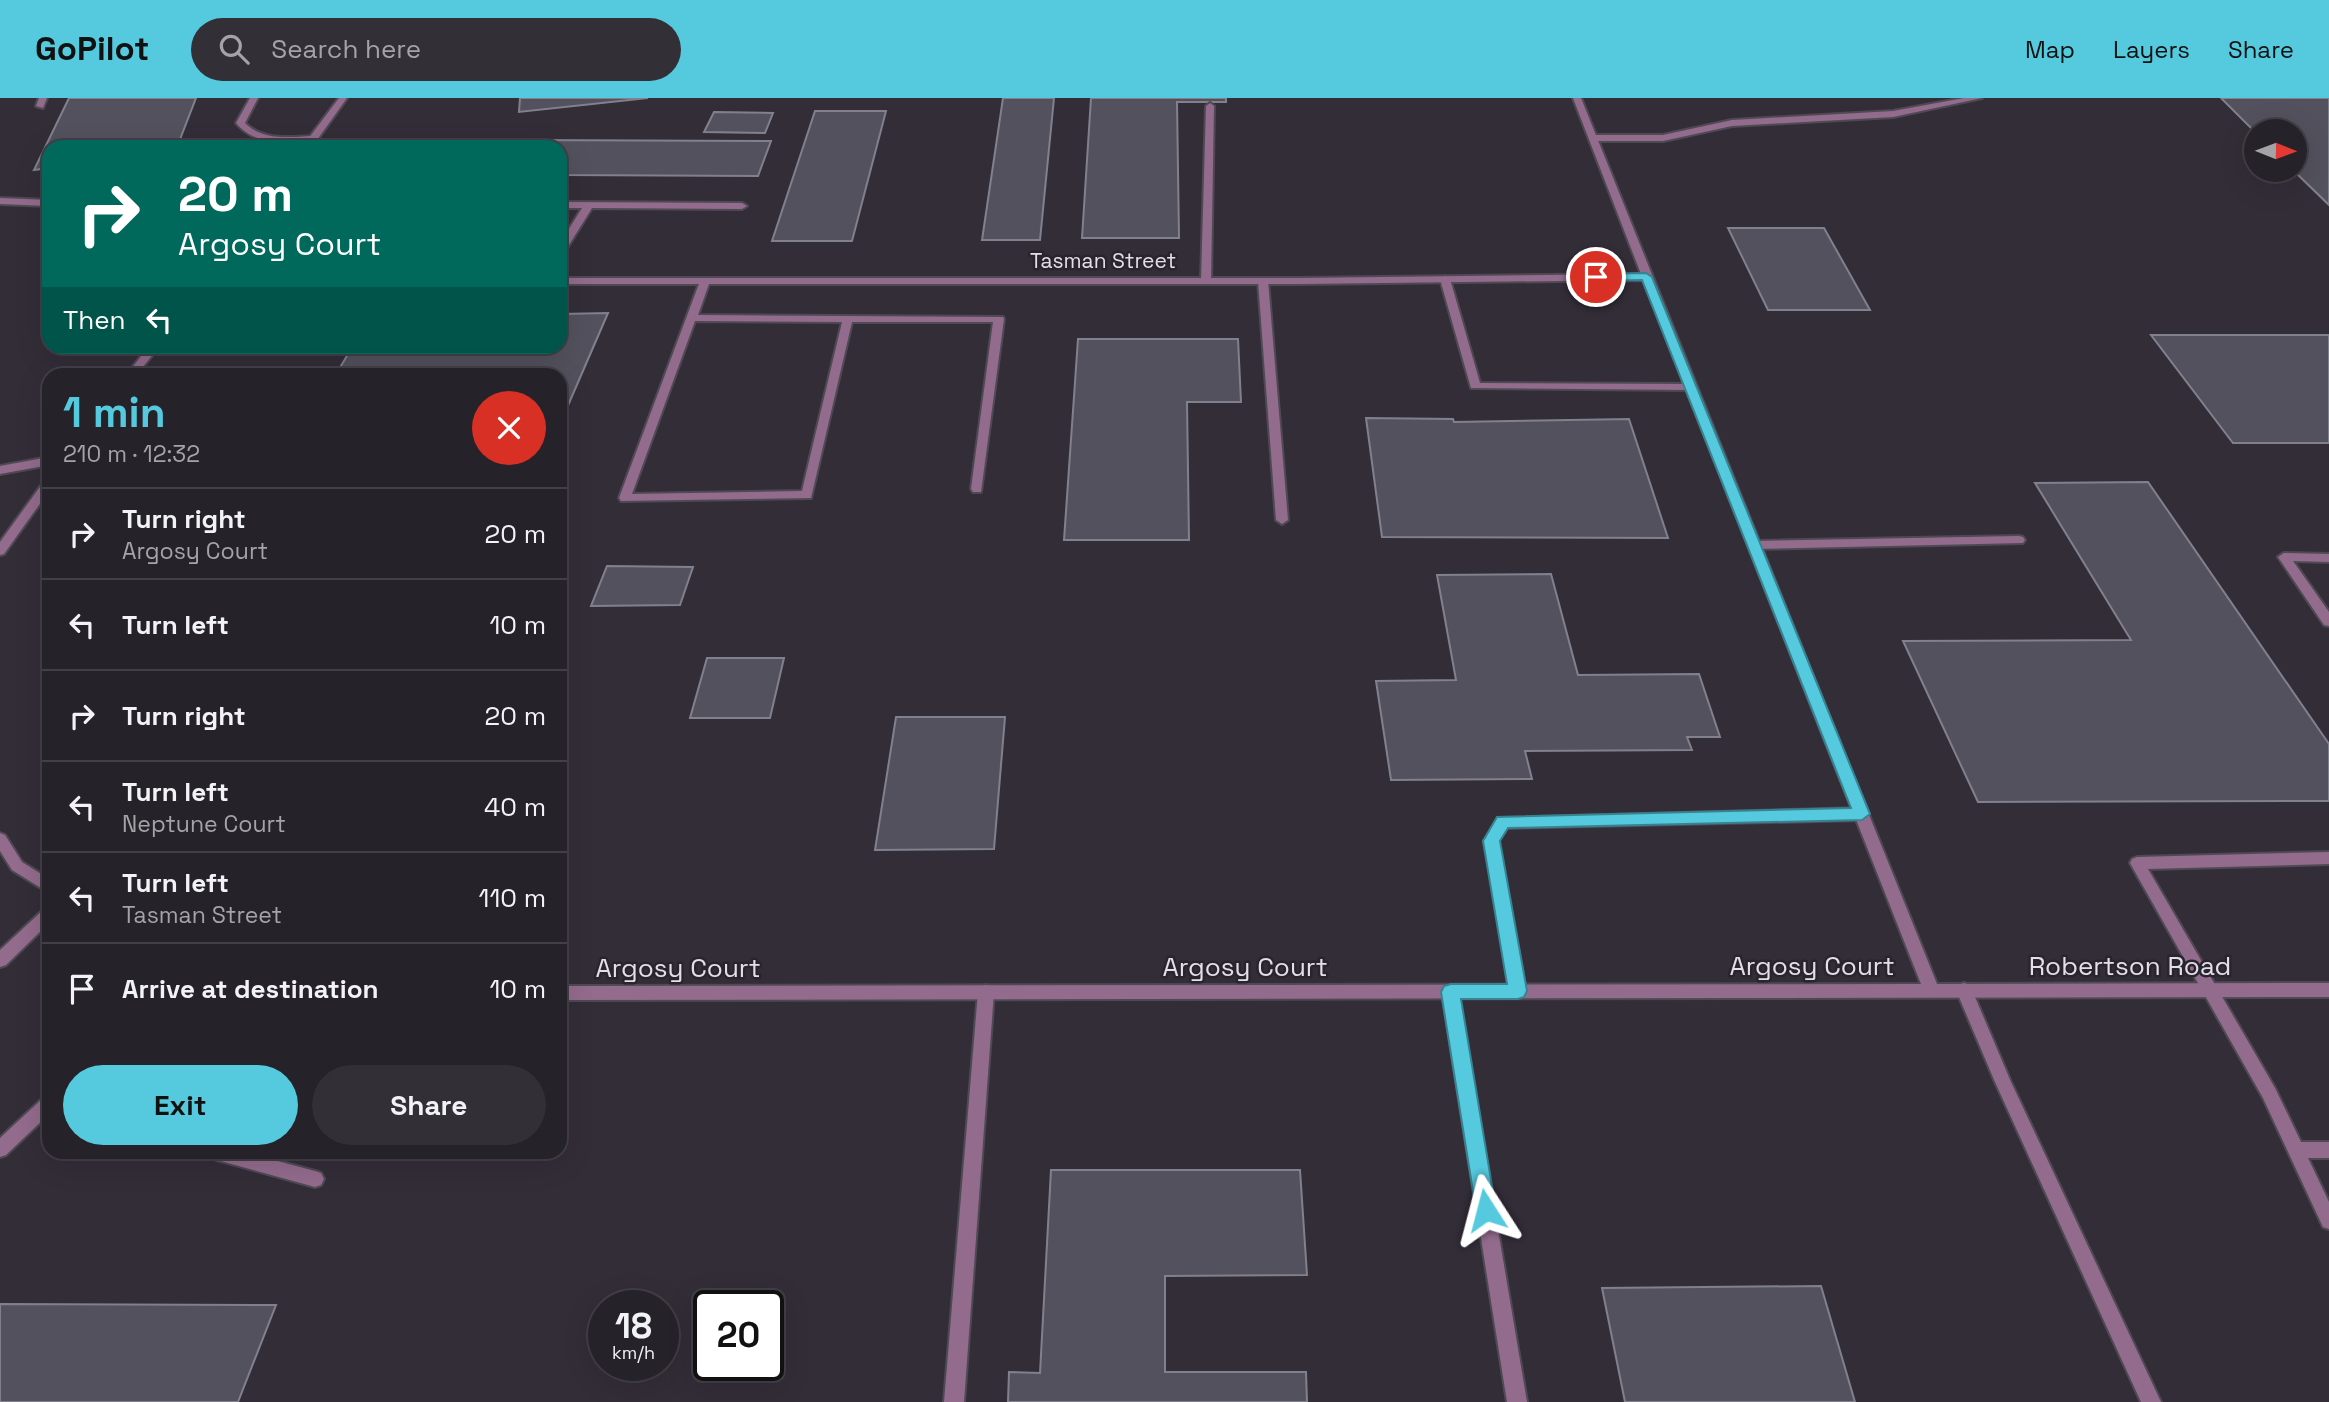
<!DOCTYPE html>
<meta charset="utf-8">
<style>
body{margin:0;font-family:"Space Grotesk",sans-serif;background:#322f36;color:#f1f3f6;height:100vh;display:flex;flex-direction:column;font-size:26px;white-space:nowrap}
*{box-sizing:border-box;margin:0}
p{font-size:23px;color:#a4a4a8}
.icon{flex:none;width:38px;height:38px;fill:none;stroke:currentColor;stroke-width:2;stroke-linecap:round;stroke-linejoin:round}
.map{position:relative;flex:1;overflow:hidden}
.details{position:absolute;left:42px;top:270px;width:525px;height:791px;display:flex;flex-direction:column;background:#26222a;border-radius:21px;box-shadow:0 7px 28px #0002,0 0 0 2px #423f47}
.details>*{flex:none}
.top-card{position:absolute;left:42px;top:42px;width:525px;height:214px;border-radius:21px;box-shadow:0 7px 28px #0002,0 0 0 2px #423f47;background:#00695c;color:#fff;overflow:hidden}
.needle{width:46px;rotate:91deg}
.tools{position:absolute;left:2244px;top:21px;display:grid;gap:14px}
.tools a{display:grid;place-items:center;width:63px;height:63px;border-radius:50%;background:#26222a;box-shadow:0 7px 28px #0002,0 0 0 2px #423f47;font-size:35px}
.speed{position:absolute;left:588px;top:1192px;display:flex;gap:14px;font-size:35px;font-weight:700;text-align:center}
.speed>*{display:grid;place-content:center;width:91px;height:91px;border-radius:50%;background:#26222a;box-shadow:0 7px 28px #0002,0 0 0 2px #423f47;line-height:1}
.speed small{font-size:18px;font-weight:400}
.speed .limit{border:4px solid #111;border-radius:10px;background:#fff;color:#111}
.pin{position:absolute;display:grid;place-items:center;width:60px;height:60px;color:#fff;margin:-30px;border:4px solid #fff;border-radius:50%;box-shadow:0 2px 7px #0007}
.me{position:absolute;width:77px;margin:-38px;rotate:351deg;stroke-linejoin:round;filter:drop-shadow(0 0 5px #0008)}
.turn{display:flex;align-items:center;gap:24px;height:147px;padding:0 21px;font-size:32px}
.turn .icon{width:91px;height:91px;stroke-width:2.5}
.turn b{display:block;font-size:49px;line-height:60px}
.then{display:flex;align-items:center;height:66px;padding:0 21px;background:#0003;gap:14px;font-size:26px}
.round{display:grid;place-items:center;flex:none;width:74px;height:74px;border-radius:37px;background:#322f36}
.head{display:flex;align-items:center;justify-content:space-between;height:119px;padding:0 21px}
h1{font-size:42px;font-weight:600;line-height:52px;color:#55cadf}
.action{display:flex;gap:14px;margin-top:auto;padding:14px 21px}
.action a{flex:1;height:80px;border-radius:42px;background:#55cadf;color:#111;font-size:28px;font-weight:600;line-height:80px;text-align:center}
.action a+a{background:#322f36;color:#f1f3f6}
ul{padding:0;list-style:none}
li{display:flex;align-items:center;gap:21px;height:91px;padding:0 21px;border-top:2px solid #423f47}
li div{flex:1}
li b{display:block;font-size:26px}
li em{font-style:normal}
header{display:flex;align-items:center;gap:42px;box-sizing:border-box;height:98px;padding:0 35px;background:#55cadf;color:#111}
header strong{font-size:33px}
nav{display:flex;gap:38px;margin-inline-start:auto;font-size:24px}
.search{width:490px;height:63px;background:#322f36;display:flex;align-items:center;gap:18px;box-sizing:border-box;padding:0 24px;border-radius:38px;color:#a4a4a8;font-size:26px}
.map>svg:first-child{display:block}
</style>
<header>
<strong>GoPilot</strong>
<div class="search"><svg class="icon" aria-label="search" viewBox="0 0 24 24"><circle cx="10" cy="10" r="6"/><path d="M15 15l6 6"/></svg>Search here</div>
<nav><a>Map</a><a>Layers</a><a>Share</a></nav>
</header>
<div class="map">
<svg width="2329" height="1304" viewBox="0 0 2329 1304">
<rect width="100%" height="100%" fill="#332d38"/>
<path fill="#53515d" stroke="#81808d" stroke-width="2" d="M 69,0 L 196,0 L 177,49 L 49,49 L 49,70 L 34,72 Z
M 520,0 L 648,0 L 519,14 Z
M 1003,0 L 1054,0 L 1040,142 L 982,142 Z
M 1091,0 L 1226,0 L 1226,4 L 1177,4 L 1179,140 L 1082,140 Z
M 2221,0 L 2329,0 L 2329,107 L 2293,72 L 2294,33 L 2256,35 Z
M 815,13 L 886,13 L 852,143 L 772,143 Z
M 714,14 L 773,15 L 765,35 L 704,34 Z
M 522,42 L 771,43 L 758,78 L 560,77 L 560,49 L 518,49 Z
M 1728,130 L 1824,130 L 1870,212 L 1768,212 Z
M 608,215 L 560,326 L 560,276 L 286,276 L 336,276 L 353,248 L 560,248 L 560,216 Z
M 2151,237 L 2329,237 L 2329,345 L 2233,345 Z
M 1078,241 L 1238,241 L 1241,304 L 1187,304 L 1189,442 L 1064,442 Z
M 1366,320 L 1453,321 L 1454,324 L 1629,321 L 1668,440 L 1382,439 Z
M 2148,384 L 2329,646 L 2329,703 L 1978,704 L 1903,543 L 2131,542 L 2035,385 Z
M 607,468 L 693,469 L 680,507 L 591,508 Z
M 1551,476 L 1578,577 L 1699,576 L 1720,639 L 1687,639 L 1692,652 L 1525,653 L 1532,681 L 1391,682 L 1376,583 L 1456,582 L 1437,477 Z
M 707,560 L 784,560 L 770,620 L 690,620 Z
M 896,619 L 1005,619 L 994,751 L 875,752 Z
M 1051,1072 L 1300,1072 L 1307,1177 L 1165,1178 L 1165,1274 L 1306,1274 L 1307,1304 L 1008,1304 L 1009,1274 L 1040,1275 Z
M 1821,1188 L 1855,1304 L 1625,1304 L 1602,1190 Z
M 0,1206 L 276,1207 L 238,1304 L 0,1304 Z"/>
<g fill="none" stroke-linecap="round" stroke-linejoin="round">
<g stroke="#4f4954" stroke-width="4">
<path id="lane" d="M 39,0 L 47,0 L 43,10 L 36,8 Z
M 250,0 L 258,0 L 245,25 C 263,43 289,39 313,38 L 317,41 L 313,44 C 285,44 255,48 236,25 Z
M 1964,0 L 1982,0 L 1893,19 L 1732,28 L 1663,43 L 1593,43 L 1589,40 L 1593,37 L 1663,37 L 1732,22 L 1893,13 Z
M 1210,5 L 1214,8 L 1211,183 L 1206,186 L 1201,183 L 1206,8 Z
M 0,100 L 49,102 L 49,108 L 0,106 Z
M 560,104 L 742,105 L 747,108 L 742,111 L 592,110 L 564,155 L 560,156 L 560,145 L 582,110 L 560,110 Z
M 1445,178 L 1450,181 L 1480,285 L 1690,286 L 1696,289 L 1690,292 L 1471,290 L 1440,181 Z
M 705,180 L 710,183 L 698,217 L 1003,219 L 1004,221 L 981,394 L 973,394 L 971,391 L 993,224 L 852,224 L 811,400 L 621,403 L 619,400 L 700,183 ZM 695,223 L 842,224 L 802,393 L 632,396 Z
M 1263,180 L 1268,183 L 1288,422 L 1282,426 L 1276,422 L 1258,183 Z
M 49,359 L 49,367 L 0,376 L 0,368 Z
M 2019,438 L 2023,439 L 2025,442 L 2023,445 L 1754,451 L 1748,447 L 1754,443 Z
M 2284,455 L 2329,456 L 2329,464 L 2293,463 L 2329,514 L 2329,528 L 2324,527 L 2278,459 Z
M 1862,710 L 1867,712 L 1869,716 L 1867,720 L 1862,722 L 1507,730 L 1498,743 L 1526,893 L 1524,898 L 1518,900 L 1512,898 L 1484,743 L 1498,720 Z
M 2329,754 L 2329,766 L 2148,771 L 2275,990 L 2301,1044 L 2329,1044 L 2329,1060 L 2308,1060 L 2329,1104 L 2329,1131 L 2323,1129 L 2263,1000 L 2130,765 L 2132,761 L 2137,759 Z
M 49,809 L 49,825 L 6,867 L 0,869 L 0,852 L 44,811 Z
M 1964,885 L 1970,887 L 1972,892 L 2011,984 L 2161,1304 L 2141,1304 L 1995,984 L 1956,892 L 1958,887 Z
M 986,887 L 992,889 L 994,894 L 964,1304 L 944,1304 L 978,894 L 980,889 Z
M 1450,887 L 1456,889 L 1458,894 L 1527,1304 L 1507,1304 L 1442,894 L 1444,889 Z
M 49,997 L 49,1016 L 6,1057 L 0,1059 L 0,1040 L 43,1000 Z
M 208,1054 L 244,1054 L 315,1073 L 321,1075 L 324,1081 L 321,1087 L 315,1089 L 217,1062 L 211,1060 Z"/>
</g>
<g stroke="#4f4954" stroke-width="4">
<path id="street" d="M 339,0 L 347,0 L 312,49 L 302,49 Z
M 1573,0 L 1581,0 L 1937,886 L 2329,885 L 2329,899 L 560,902 L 560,888 L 1921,886 L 1643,182 L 1300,186 L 560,186 L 560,180 L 1300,180 L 1641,176 Z
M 149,248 L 160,248 L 137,276 L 127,276 Z
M 49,381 L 49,393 L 4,456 L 0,457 L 0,444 L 45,382 Z
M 0,735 L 5,737 L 22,764 L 49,781 L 49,795 L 12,772 L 0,753 Z"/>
</g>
<use href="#lane" fill="#936b8d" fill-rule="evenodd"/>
<use href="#street" fill="#936b8d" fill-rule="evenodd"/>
</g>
<path fill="#55cadf" stroke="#378391" stroke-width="2" d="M 1646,175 L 1652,179 L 1870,716 L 1862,722 L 1508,730 L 1500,743 L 1527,893 L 1524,899 L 1518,901 L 1461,901 L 1496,1112 L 1493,1119 L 1486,1122 L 1479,1119 L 1476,1112 L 1441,894 L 1444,888 L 1451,886 L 1507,886 L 1483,743 L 1497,719 L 1851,710 L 1642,182 L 1596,183 L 1590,179 L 1596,176 Z"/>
<g text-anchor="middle" stroke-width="5" stroke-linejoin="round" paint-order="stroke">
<g font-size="21" fill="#e3dfe6" stroke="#2a242e">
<text x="1103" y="170">Tasman Street</text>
</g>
<g font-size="26" fill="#e3dfe6" stroke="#2a242e">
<text x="1812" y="877">Argosy Court</text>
<text x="2130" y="877">Robertson Road</text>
<text x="1245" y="878">Argosy Court</text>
<text x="678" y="879">Argosy Court</text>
</g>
</g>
</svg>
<div class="tools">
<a><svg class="needle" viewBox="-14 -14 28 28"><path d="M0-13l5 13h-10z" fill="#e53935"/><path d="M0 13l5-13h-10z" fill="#a4a4a8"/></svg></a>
</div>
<div class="speed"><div>18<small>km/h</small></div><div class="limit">20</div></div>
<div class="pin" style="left:1596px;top:179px;background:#d93025"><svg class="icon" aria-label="arrive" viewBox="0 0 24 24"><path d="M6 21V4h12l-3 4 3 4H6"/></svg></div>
<svg class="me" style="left:1486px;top:1112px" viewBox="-20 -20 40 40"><path d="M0-17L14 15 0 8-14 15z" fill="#55cadf" stroke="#fff" stroke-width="4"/></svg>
<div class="top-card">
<div class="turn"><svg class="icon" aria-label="right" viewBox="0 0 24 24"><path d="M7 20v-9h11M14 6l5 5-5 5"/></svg><div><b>20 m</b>Argosy Court</div></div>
<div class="then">Then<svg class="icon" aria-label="left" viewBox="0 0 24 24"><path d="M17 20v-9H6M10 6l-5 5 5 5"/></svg></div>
</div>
<section class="details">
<div class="head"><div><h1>1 min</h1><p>210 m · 12:32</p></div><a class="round" style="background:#d93025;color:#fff"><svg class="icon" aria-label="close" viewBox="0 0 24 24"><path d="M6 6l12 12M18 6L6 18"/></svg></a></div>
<ul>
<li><svg class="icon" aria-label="right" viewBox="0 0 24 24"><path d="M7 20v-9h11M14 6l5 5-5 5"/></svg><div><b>Turn right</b><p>Argosy Court</p></div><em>20 m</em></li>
<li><svg class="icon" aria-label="left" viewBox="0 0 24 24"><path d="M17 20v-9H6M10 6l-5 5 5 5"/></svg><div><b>Turn left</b></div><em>10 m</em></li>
<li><svg class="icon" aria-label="right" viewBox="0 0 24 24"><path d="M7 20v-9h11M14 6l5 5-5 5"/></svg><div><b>Turn right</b></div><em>20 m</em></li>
<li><svg class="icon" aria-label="left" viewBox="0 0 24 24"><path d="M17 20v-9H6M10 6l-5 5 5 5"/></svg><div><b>Turn left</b><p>Neptune Court</p></div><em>40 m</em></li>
<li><svg class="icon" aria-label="left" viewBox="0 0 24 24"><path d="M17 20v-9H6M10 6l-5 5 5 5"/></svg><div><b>Turn left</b><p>Tasman Street</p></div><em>110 m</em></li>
<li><svg class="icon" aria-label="arrive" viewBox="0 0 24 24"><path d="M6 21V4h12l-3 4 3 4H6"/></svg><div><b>Arrive at destination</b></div><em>10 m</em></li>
</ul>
<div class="action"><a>Exit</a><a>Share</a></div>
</section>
</div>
